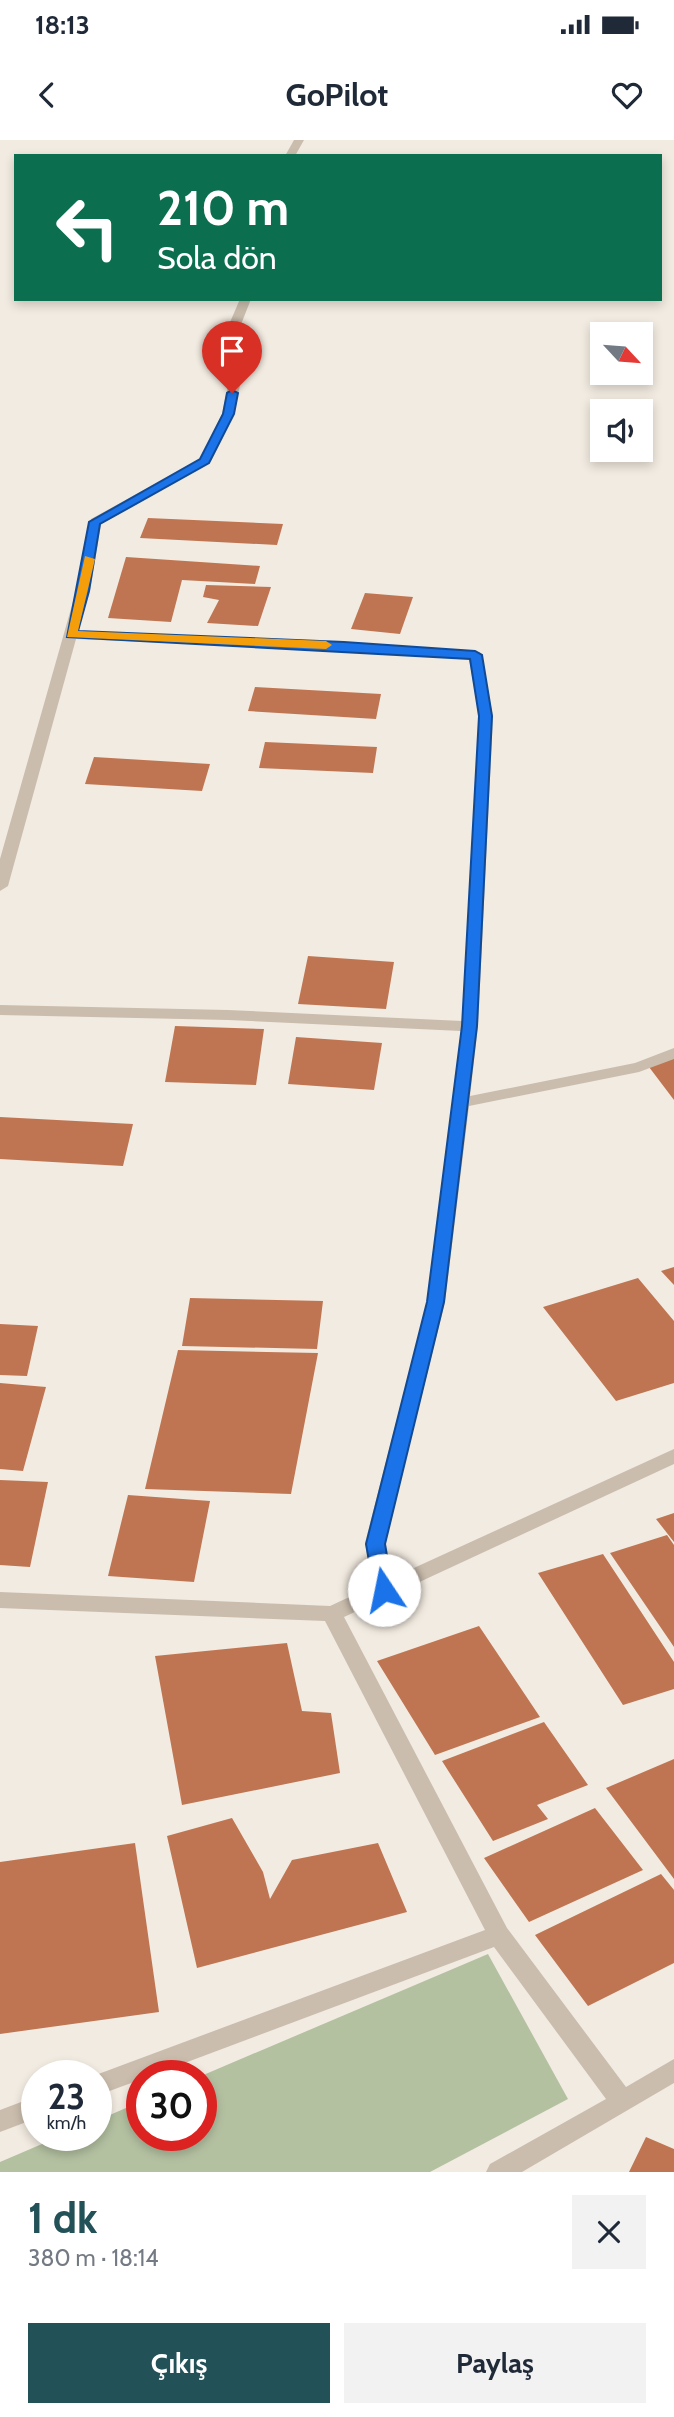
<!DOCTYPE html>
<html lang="tr">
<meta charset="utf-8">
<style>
body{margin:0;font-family:Cabin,sans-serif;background:#f2f2f3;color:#1f2937;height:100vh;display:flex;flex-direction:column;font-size:26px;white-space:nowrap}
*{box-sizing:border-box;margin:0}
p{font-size:23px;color:#747a83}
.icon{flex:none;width:38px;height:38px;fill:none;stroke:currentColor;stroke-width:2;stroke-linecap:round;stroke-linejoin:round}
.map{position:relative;height:2032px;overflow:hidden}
.sheet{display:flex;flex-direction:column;background:#fff;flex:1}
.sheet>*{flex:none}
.guide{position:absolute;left:14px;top:14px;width:648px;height:147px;border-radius:0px;box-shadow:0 4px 10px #0003;background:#0b6e4f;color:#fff;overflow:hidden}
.needle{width:46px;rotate:116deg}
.fabs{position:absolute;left:590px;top:182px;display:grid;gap:14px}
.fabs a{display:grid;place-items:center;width:63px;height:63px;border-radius:0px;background:#fff;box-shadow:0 4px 10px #0003;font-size:35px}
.speed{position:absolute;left:21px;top:1920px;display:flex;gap:14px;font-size:35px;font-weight:700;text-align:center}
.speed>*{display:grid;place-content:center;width:91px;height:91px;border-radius:50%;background:#fff;box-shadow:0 4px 10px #0003;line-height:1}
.speed small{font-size:18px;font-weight:400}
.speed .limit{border:10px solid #d22;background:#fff;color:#111}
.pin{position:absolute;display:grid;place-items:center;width:60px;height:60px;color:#fff;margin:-72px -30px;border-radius:50% 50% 50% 0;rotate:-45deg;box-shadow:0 0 7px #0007}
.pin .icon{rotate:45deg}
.me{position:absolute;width:77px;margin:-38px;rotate:349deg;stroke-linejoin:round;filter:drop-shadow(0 0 5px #0008)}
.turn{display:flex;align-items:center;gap:24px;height:147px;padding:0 28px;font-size:32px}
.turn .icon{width:91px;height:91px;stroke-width:2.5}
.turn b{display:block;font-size:49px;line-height:60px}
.round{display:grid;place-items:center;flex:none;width:74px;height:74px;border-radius:0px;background:#f2f2f3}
.summary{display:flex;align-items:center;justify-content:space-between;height:119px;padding:0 28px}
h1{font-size:42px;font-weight:700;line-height:52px;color:#235158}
.cta{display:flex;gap:14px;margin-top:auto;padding:14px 28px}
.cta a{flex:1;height:80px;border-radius:0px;background:#235158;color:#fff;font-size:28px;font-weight:700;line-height:80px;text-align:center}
.cta a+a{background:#f2f2f3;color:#1f2937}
.status{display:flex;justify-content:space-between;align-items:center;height:49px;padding:0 35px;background:#fff;direction:ltr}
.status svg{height:19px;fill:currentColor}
header{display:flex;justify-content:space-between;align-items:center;height:91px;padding:0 28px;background:#fff;font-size:32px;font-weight:700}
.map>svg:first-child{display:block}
</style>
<div class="status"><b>18:13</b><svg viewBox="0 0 49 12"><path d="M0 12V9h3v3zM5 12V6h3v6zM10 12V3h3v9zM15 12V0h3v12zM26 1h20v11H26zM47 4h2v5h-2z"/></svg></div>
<header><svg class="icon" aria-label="back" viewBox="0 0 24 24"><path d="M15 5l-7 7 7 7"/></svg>GoPilot<svg class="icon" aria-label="heart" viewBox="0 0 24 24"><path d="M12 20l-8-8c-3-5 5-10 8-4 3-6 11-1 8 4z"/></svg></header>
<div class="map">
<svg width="674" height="2032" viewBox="0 0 674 2032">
<rect width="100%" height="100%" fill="#f2ebe1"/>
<path fill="#b4c1a1" d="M 488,1814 L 568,1959 L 430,2032 L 0,2032 L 0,2022 L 63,1995 L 96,1995 L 96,1981 L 142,1961 L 142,1995 L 201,1995 L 201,1936 Z"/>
<path fill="#bf7552" d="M 148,378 L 283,384 L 277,405 L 140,398 Z
M 126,417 L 260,426 L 255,444 L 182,440 L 171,482 L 108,478 Z
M 206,445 L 271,447 L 258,486 L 207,483 L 219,460 L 203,457 Z
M 365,453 L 413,457 L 400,494 L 351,489 Z
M 255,547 L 381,554 L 376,579 L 248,571 Z
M 265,602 L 377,607 L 373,633 L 259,628 Z
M 94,617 L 210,624 L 202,651 L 85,644 Z
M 308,816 L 394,822 L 386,869 L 298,864 Z
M 175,886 L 264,889 L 256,945 L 165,942 Z
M 296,897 L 382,903 L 374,950 L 288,944 Z
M 674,917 L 674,960 L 649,927 Z
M 0,977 L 133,984 L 123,1026 L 0,1019 Z
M 674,1127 L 674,1145 L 661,1131 Z
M 638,1138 L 674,1181 L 674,1243 L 616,1261 L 543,1167 Z
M 190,1158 L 323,1161 L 317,1209 L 182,1206 Z
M 0,1184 L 38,1186 L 27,1236 L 0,1235 Z
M 178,1210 L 318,1213 L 291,1354 L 145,1349 Z
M 0,1243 L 46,1247 L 23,1331 L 0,1329 Z
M 0,1340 L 48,1342 L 30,1427 L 0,1425 Z
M 128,1355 L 210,1361 L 194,1442 L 108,1436 Z
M 674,1373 L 674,1402 L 656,1379 Z
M 667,1395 L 674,1405 L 674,1507 L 610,1413 Z
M 603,1414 L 674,1522 L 674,1549 L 623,1565 L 538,1433 Z
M 479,1486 L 540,1577 L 435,1615 L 377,1521 Z
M 287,1503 L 302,1571 L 331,1573 L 340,1633 L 182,1665 L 155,1516 Z
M 544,1582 L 588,1645 L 537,1665 L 548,1679 L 493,1701 L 442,1621 Z
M 674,1619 L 674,1739 L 606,1648 Z
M 595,1668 L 643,1730 L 529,1782 L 484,1718 Z
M 232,1678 L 263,1732 L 270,1759 L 292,1720 L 378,1703 L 407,1772 L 197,1828 L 167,1696 Z
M 135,1703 L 159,1872 L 0,1894 L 0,1722 Z
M 661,1734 L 674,1750 L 674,1823 L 588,1866 L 535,1795 Z
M 646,1997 L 674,2009 L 674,2032 L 629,2032 Z"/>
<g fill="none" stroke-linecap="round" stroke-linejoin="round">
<path fill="#cabdad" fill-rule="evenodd" d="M 294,0 L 304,0 L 295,16 L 285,16 Z
M 240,159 L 251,159 L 240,187 L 247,212 L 234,274 L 211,321 L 101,384 L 90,451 L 83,455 L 78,454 L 76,451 L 91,379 L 200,319 L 222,274 L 235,212 L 228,187 Z"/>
<path fill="#cabdad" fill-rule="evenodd" d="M 83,447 L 90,451 L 78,491 L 344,502 L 480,512 L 493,576 L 478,886 L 470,956 L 635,923 L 674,908 L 674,919 L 639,932 L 469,966 L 445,1162 L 385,1403 L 392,1438 L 674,1309 L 674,1324 L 344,1477 L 507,1788 L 626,1947 L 674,1919 L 674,1943 L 522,2032 L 486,2032 L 490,2024 L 606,1959 L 494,1807 L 150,1936 L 142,1936 L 142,1939 L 96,1956 L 96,1936 L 93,1936 L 485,1790 L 325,1481 L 0,1468 L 0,1452 L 330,1466 L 373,1446 L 365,1403 L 427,1162 L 461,891 L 228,880 L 0,875 L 0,865 L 228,870 L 462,881 L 479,576 L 469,519 L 344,510 L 76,499 L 8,746 L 0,751 L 0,719 L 76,451 Z
M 37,1956 L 37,1978 L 0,1992 L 0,1970 Z"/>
</g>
<path fill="#1a73e8" stroke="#114b97" stroke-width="2" d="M 232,250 L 238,253 L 234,274 L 209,323 L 100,384 L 89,451 L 78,491 L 344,502 L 475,511 L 482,515 L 492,576 L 477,886 L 444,1162 L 385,1404 L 393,1450 L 384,1457 L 374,1450 L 366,1404 L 427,1162 L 462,886 L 479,576 L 470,519 L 67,497 L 89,382 L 200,319 L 223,274 L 227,253 Z"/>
<path fill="#f59e0b" d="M 85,416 L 95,419 L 78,491 L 326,501 L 332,505 L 326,509 L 67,497 Z"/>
</svg>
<div class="fabs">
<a><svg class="needle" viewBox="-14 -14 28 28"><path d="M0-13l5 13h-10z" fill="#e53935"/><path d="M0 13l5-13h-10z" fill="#747a83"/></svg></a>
<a><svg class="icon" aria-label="sound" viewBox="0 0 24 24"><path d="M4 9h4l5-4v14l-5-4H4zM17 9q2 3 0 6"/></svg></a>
</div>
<div class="speed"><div>23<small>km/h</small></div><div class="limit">30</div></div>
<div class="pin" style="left:232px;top:253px;background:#d93025"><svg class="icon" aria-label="arrive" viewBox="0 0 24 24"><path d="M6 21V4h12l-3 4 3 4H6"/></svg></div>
<svg class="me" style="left:384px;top:1450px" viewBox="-20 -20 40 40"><circle r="19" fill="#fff"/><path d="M0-13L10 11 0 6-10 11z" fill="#1a73e8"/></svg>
<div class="guide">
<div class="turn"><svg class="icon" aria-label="left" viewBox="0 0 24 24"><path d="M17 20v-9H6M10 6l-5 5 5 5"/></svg><div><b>210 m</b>Sola dön</div></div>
</div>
</div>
<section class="sheet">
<div class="summary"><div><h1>1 dk</h1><p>380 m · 18:14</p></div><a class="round"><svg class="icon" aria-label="close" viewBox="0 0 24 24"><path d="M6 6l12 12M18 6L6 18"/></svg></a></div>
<div class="cta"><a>Çıkış</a><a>Paylaş</a></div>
</section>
